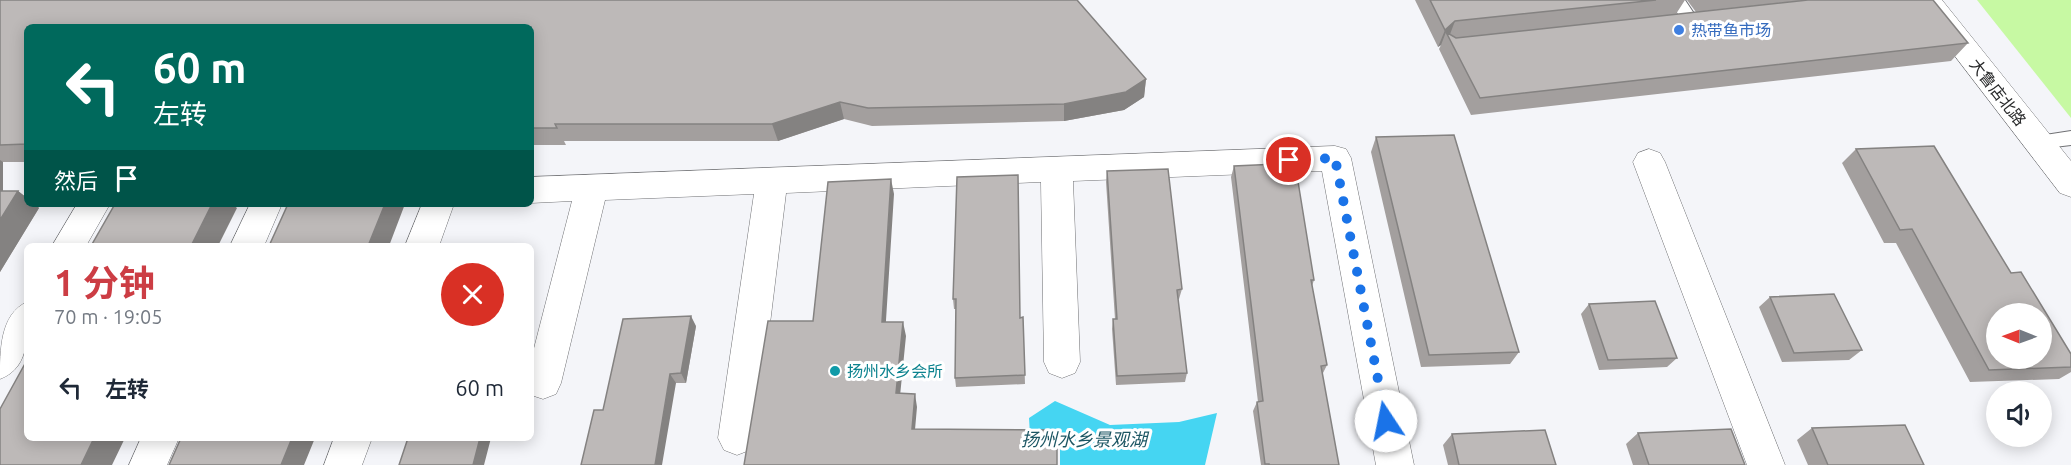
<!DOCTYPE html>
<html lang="zh">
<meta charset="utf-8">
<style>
body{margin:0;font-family:Ubuntu,"Noto Sans SC",sans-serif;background:#f6f6f7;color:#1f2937;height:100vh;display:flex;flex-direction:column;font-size:22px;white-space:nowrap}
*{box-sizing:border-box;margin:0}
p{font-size:20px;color:#747a83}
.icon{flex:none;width:33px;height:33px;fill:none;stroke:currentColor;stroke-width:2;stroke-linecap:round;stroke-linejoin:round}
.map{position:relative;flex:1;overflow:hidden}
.drawer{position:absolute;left:24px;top:243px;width:510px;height:198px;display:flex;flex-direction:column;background:#fff;border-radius:9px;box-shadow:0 3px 15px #0003}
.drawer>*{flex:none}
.top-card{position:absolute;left:24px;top:24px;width:510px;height:183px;border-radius:9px;box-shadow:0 3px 15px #0003;background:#00695c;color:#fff;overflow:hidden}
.needle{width:39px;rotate:271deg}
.buttons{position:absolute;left:1986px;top:303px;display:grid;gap:12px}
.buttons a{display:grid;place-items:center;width:66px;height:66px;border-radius:50%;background:#fff;box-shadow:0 3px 15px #0003;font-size:30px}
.pin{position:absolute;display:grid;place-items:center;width:51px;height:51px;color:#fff;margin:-26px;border:3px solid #fff;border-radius:50%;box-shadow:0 2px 6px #0007}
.me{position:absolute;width:66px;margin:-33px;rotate:349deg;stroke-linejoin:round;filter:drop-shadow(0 0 4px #0008)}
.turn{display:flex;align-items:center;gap:21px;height:126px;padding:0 30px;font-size:27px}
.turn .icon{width:78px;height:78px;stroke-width:2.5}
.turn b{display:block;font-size:42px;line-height:51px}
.then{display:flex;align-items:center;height:57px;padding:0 30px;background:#0003;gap:12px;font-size:22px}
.round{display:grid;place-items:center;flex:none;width:63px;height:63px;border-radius:32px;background:#f6f6f7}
.summary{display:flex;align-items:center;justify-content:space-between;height:102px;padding:0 30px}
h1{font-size:36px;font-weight:700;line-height:45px;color:#cc3d44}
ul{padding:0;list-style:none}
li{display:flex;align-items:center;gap:18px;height:84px;padding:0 30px}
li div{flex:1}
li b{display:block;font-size:22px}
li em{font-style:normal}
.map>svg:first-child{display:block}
</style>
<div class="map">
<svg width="2071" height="465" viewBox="0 0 2071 465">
<rect width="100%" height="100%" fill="#f4f5f9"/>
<path fill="#c7f9a3" d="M 1977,0 L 2071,0 L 2071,118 Z"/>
<path fill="#45d5f2" d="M 1055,401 L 1110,425 L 1179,422 L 1217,413 L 1205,465 L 1060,465 L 1060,435 L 1030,435 L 1029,418 Z"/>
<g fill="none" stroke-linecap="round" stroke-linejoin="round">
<g stroke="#707174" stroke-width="2">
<path id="service" d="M 1669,0 L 1685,0 L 1699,21 L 1697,25 L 1685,25 Z
M 2071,131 L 2071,145 L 2038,149 L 2032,147 L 2029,142 L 2032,137 Z"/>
</g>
<g stroke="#707174" stroke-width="1">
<path id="minor" d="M 1912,0 L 1942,0 L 2071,161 L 2071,197 L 2060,193 Z
M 1335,146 L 1346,149 L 1351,158 L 1414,465 L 1376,465 L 1322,171 L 1073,181 L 1080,362 L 1075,373 L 1062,378 L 1049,373 L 1044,362 L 1041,182 L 786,193 L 756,438 L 750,450 L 737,455 L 724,450 L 718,438 L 754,194 L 605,200 L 561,383 L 556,394 L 543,399 L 531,395 L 531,360 L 572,201 L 531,203 L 531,177 Z
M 1649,149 L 1660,153 L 1665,162 L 1785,465 L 1747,465 L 1633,162 L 1638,153 Z
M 77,204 L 110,204 L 86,246 L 52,246 Z
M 250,204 L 282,204 L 264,246 L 230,246 Z
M 422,204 L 454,204 L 439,246 L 405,246 Z
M 27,302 C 27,331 32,367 0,379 C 0,350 0,314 27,302 Z
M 141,438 L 179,438 L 167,465 L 129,465 Z
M 334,438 L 372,438 L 362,465 L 324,465 Z"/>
</g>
<use href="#service" fill="#fff" fill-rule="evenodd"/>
<use href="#minor" fill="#fff" fill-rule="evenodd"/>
</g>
<path fill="#a39f9e" d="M 0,0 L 1077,0 L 1146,79 L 1144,97 L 1124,110 L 1064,121 L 872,126 L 844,119 L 778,141 L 564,141 L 566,145 L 531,145 L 531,27 L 27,27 L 27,162 L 3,162 L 3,191 L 18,191 L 27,198 L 27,204 L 35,204 L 39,208 L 0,272 Z
M 1415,0 L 1685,0 L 1676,14 L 1968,43 L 1951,61 L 1471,115 L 1439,49 L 1441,45 L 1438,47 Z
M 1687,0 L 1807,0 L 1696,12 Z
M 1376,137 L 1519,352 L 1510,364 L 1421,367 L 1371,152 Z
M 1856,149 L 2011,273 L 2071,354 L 2071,372 L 2059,379 L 1970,382 L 1896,243 L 1884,243 L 1842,163 Z
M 1234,166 L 1314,280 L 1312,286 L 1327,365 L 1322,375 L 1339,465 L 1261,465 L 1253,411 L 1257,402 L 1258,402 L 1231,177 Z
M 1107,171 L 1182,289 L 1179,299 L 1178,299 L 1187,373 L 1185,382 L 1116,385 L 1112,329 L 1113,319 L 1115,319 L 1106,182 Z
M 957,177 L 1020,318 L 1023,317 L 1025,384 L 956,387 L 955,378 L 956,309 L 954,309 L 953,299 Z
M 1770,297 L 1862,350 L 1849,360 L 1782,362 L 1759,307 Z
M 1589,304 L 1677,358 L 1667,367 L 1599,370 L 1581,314 Z
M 696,326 L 686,383 L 676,383 L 603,410 Z
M 1812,428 L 1924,465 L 1808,465 L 1797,440 Z
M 1638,433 L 1745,465 L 1633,465 L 1626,444 Z
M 1452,434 L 1556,465 L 1448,465 L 1443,445 Z"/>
<path fill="#848281" d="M 1455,21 L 1449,37 L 1446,32 L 1441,45 L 1438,47 L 1445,30 Z
M 1146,79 L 1144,97 L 1124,110 L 1064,121 L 1064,104 Z
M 840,102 L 844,119 L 778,141 L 772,124 Z
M 0,160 L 3,162 L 3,207 L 0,205 Z
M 891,179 L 894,194 L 885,336 L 882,322 Z
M 18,191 L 27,198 L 27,204 L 35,204 L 39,208 L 0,272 L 0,220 Z
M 212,204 L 232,204 L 237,208 L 218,246 L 191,246 Z
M 385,204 L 405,204 L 389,246 L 368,246 Z
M 691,316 L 696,326 L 686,383 L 681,373 Z
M 903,322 L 906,336 L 899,406 L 896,393 Z
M 670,374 L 676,383 L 662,465 L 655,465 Z
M 915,394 L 917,407 L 914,441 L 912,429 Z
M 94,438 L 125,438 L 112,465 L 81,465 Z
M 292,438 L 315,438 L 304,465 L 281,465 Z
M 480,438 L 491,438 L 484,465 L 473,465 Z"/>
<path fill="#bdb9b8" stroke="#848281" stroke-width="1.5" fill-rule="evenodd" d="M 0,0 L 1077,0 L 1146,79 L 1126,92 L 1064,104 L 868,108 L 840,102 L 772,124 L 555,124 L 557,128 L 531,128 L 531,27 L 27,27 L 27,144 L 0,145 Z
M 1430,0 L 1656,0 L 1455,21 L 1445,30 Z
M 1808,0 L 1933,0 L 1968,43 L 1480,98 L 1446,32 L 1456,38 Z
M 1454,135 L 1519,352 L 1429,355 L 1376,137 Z
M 1934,146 L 2011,273 L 2021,272 L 2071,354 L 2071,367 L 1989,370 L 1912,229 L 1900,230 L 1856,149 ZM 1996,314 L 2042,314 L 2042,358 L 1996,358 Z
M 1295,163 L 1314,280 L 1311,280 L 1327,365 L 1321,366 L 1339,465 L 1269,465 L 1269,464 L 1265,464 L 1257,402 L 1263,401 L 1234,166 Z
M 1168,169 L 1182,289 L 1177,290 L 1187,373 L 1117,376 L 1113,319 L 1117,319 L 1107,171 Z
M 1018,175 L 1020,318 L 1023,317 L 1025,375 L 955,378 L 956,299 L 953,299 L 957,177 Z
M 891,179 L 882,322 L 903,322 L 896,393 L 915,394 L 912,429 L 1057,430 L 1057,465 L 744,465 L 768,321 L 813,321 L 828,182 Z
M 0,191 L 18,191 L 0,220 Z
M 115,204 L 212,204 L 191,246 L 91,246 Z
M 288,204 L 385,204 L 368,246 L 269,246 Z
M 1834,294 L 1862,350 L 1794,353 L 1770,297 Z
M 1655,301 L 1677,358 L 1608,360 L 1589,304 Z
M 691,316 L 681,373 L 670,374 L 655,465 L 581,465 L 594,410 L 603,410 L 623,319 Z
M 27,360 L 27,438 L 94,438 L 81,465 L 0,465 L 0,409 Z
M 1905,425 L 1924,465 L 1828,465 L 1812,428 Z
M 1731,429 L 1745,465 L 1649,465 L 1638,433 Z
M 1545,430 L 1556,465 L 1459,465 L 1452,434 Z
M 181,438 L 292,438 L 281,465 L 169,465 Z
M 408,438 L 480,438 L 473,465 L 399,465 Z"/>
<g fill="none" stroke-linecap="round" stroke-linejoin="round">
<path stroke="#1a73e8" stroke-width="10" stroke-dasharray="0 18" d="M 1289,160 L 1335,158 L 1386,421"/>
</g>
<circle fill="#3f7fe0" stroke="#fff" stroke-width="2" cx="1679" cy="30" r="6"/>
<circle fill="#0f9aa8" stroke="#fff" stroke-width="2" cx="835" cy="371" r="6"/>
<g text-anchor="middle" stroke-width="6" stroke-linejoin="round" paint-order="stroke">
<g font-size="16" fill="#366cbe" stroke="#fff" text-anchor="start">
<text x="1691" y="36">热带鱼市场</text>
</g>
<g font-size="16" fill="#292a2b" stroke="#fff">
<text transform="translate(1998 92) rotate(52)" y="6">大鲁店北路</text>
</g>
<g font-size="16" fill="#0d838f" stroke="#fff" text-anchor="start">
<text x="847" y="377">扬州水乡会所</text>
</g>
<g font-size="18" font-style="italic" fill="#1c5663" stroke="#fff">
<text x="1084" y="446">扬州水乡景观湖</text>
</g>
</g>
</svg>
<div class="buttons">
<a><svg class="needle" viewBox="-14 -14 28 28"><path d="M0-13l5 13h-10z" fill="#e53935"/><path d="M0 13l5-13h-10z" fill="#747a83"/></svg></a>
<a><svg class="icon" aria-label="sound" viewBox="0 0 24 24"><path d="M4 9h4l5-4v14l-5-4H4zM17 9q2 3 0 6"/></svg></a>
</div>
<div class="pin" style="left:1289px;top:160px;background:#d93025"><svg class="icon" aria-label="arrive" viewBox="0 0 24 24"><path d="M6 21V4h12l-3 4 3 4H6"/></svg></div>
<svg class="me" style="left:1386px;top:421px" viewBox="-20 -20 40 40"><circle r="19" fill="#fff"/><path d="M0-13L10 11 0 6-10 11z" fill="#1a73e8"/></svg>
<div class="top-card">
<div class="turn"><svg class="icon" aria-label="left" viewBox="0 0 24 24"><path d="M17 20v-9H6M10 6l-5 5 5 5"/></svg><div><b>60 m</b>左转</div></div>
<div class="then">然后<svg class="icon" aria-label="arrive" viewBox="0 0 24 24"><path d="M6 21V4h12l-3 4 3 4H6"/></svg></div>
</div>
<section class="drawer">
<div class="summary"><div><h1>1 分钟</h1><p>70 m · 19:05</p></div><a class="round" style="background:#d93025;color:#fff"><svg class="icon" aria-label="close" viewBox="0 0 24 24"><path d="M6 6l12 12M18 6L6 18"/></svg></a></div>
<ul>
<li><svg class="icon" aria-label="left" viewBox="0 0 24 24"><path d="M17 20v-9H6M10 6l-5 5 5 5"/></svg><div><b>左转</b></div><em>60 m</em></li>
</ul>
</section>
</div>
